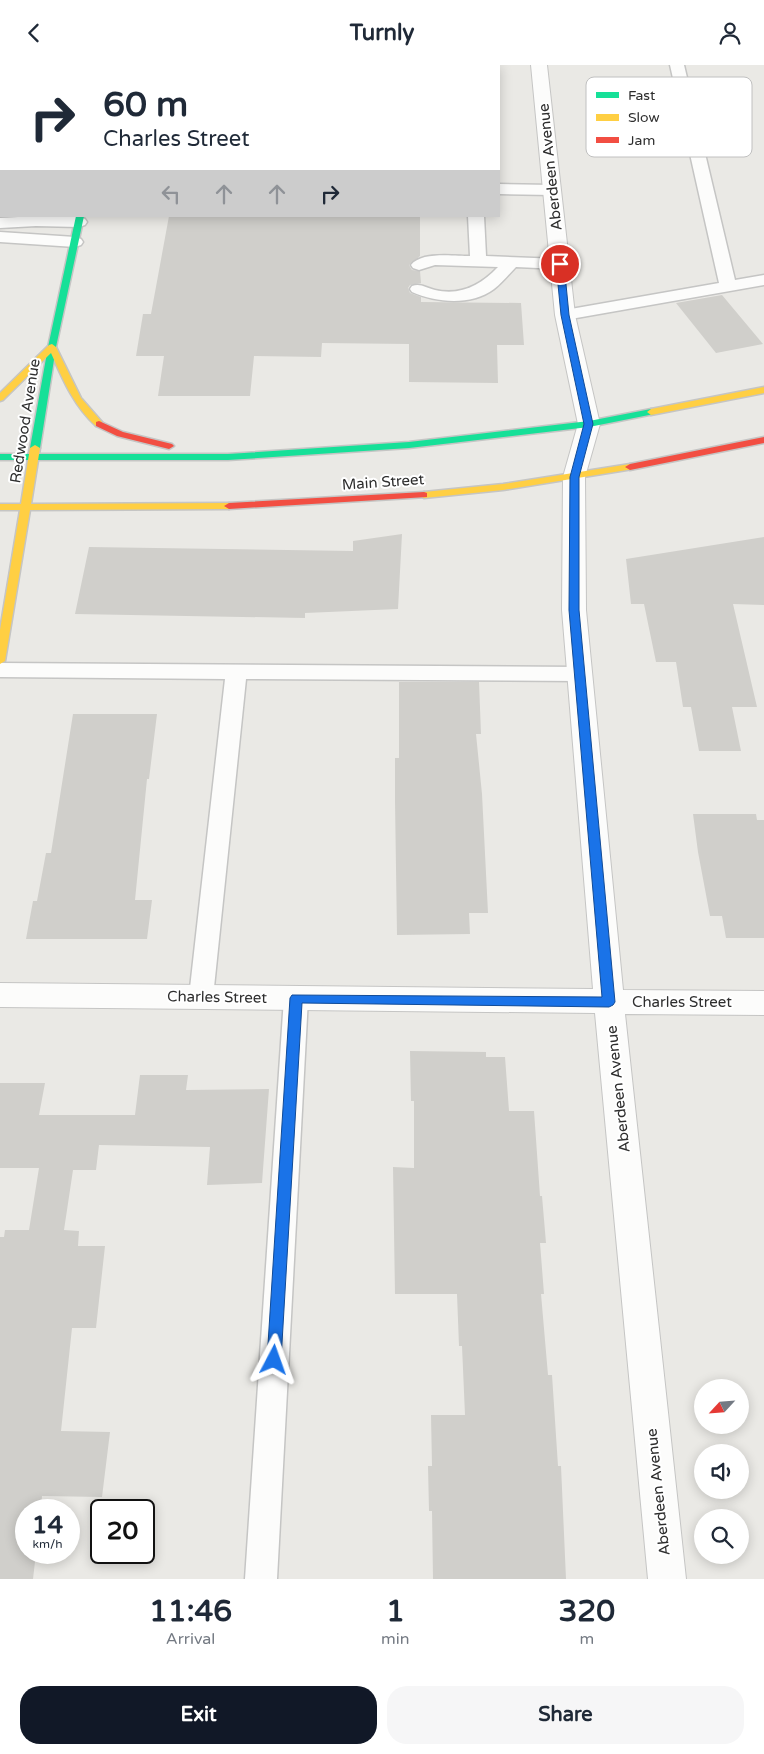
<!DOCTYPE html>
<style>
body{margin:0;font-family:"Varela Round",sans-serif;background:#f6f6f7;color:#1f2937;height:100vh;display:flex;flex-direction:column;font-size:19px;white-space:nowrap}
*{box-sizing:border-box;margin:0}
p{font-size:16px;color:#747a83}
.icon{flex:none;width:28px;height:28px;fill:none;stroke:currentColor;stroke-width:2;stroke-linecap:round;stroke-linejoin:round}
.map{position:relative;height:1514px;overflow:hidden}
.sheet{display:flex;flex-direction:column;background:#fff;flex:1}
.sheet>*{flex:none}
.guide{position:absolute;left:0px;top:0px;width:500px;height:152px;box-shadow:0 2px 12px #0003;background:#fff;color:#1f2937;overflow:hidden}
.needle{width:32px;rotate:244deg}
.fabs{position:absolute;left:694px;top:1314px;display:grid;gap:10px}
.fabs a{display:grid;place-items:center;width:55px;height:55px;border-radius:50%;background:#fff;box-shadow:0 2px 12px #0003;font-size:25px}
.speed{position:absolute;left:15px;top:1434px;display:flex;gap:10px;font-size:25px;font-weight:700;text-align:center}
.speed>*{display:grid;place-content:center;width:65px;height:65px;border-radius:50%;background:#fff;box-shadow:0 2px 12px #0003;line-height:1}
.speed small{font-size:12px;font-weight:400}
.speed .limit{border:2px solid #111;border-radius:8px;background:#fff;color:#111}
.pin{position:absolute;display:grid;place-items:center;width:42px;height:42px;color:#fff;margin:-21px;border:2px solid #fff;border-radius:50%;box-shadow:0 1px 5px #0007}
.me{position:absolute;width:55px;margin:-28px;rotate:4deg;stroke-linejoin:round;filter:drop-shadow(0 0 4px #0008)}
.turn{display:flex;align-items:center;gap:18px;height:105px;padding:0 20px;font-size:22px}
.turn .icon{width:65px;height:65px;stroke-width:2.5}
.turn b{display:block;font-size:35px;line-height:42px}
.lanes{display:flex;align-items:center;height:48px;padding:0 20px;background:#0003;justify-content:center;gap:25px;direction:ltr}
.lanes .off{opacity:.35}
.eta{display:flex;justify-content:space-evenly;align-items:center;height:85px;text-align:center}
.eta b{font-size:30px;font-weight:700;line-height:35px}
.button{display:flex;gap:10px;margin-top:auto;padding:10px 20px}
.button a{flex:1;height:58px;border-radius:20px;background:#111827;color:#fff;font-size:20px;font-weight:700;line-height:58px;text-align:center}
.button a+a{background:#f6f6f7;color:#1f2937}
header{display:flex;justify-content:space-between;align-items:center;height:65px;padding:0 20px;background:#fff;font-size:22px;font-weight:700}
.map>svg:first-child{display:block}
</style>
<header><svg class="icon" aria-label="back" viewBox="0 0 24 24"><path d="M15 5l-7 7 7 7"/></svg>Turnly<svg class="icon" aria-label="person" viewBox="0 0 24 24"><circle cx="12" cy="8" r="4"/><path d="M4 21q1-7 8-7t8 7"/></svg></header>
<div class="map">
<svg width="764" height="1514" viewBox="0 0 764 1514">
<rect width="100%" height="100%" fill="#eae9e5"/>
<path fill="#d0cfcb" d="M 169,151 L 420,151 L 420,191 L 409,200 L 412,205 L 420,206 L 421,218 L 410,220 L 408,223 L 410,228 L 421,232 L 421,237 L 521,238 L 524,280 L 497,280 L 498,318 L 409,317 L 409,279 L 322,278 L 321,292 L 254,291 L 250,331 L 158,331 L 164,291 L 136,291 L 143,249 L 151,249 Z
M 722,230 L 763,279 L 716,288 L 676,238 Z
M 402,469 L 398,544 L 305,548 L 305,553 L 75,549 L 89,482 L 353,486 L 353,476 Z
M 764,472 L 764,540 L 733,539 L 757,642 L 732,642 L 741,686 L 699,686 L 691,642 L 683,642 L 676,597 L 656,597 L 644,539 L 631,539 L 626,494 Z
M 399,617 L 479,617 L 481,669 L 476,669 L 482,729 L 488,848 L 469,848 L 470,869 L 397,870 L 395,736 L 395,693 L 399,693 Z
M 73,649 L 157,649 L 149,714 L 147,714 L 135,835 L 152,835 L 147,874 L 26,874 L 33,836 L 37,836 L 46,788 L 51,788 Z
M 693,749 L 756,749 L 757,755 L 764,755 L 764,873 L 726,873 L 722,851 L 710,851 L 698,787 Z
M 410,986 L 486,987 L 486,992 L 505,992 L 509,1046 L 534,1046 L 540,1131 L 542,1131 L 546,1178 L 540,1178 L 544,1229 L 541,1229 L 548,1310 L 552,1310 L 558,1401 L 561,1401 L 566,1514 L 433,1514 L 432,1446 L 429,1446 L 428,1401 L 432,1401 L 431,1350 L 465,1350 L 462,1281 L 459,1281 L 457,1229 L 395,1229 L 393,1102 L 414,1103 L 414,1036 L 411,1036 Z
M 140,1010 L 188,1010 L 186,1025 L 269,1024 L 262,1118 L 207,1120 L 210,1082 L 99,1080 L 96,1105 L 73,1105 L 64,1165 L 79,1166 L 78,1181 L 105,1181 L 96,1263 L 72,1263 L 61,1366 L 110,1367 L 102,1432 L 42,1431 L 41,1445 L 26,1445 L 26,1488 L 36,1488 L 33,1514 L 0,1514 L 0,1172 L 4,1172 L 5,1165 L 29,1165 L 39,1103 L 0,1103 L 0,1018 L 45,1018 L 39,1050 L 135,1050 Z"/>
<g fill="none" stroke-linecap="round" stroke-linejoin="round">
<g stroke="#c5c5c4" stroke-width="3">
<path id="lane" d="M 670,0 L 684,0 L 735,215 L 764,210 L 764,220 L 565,255 L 559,254 L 557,250 L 559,246 L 565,245 L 719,218 Z
M 0,97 L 1,98 L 1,107 L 0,107 Z
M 1,113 L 1,126 L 0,127 L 0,114 Z
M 499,119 L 552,120 L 557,122 L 560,125 L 557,128 L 552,130 L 499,129 Z
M 36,151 L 79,152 L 85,154 L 87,157 L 85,160 L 79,162 L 36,161 L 0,163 L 0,153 Z
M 468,151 L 484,151 L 486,191 L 560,194 L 566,196 L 568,199 L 566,202 L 560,204 L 516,202 C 509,209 502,218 494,224 C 471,241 437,238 412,227 L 410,224 L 412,221 C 421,218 426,223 435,225 C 461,231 481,220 498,202 L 435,200 L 419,205 L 413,203 L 411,200 C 421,186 455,191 470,191 Z
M 0,167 L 75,172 L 81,174 L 83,177 L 81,180 L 75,182 L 0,177 Z
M 0,598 L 579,602 L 586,604 L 589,609 L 586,614 L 579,616 L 246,614 L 213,932 L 210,939 L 201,942 L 192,939 L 189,932 L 225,614 L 0,612 Z
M 296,923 L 305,926 L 308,933 L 277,1514 L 245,1514 L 284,933 L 287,926 Z"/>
</g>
<g stroke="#c5c5c4" stroke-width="2">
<path id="street" d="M 531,0 L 547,0 L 575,250 L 600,359 L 585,412 L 586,545 L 623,925 L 764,926 L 764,950 L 625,949 L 686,1514 L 648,1514 L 595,948 L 0,942 L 0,918 L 593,924 L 562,545 L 563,412 L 578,359 L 555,250 Z"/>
</g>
<g stroke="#c5c5c4" stroke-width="3">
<path id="fast" d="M 76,151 L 84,151 L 56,282 L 40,383 L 35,386 L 30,383 L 48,282 Z
M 651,344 L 654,345 L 654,349 L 589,362 L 409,383 L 228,395 L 0,395 L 0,389 L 228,389 L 409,377 L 589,356 Z"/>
</g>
<g stroke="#c5c5c4" stroke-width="3">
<path id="slow" d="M 52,279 L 56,282 L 81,333 L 102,357 L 102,361 L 96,361 C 74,341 63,315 51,288 L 3,335 L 0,336 L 0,328 L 49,280 Z
M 764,322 L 764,328 L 651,350 L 647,347 L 651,344 Z
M 35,380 L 40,383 L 31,439 L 229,438 L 234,441 L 229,444 L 30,445 L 5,596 L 0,599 L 0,565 L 20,445 L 0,445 L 0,439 L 21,439 L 30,383 Z
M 630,399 L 635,402 L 633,404 L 503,425 L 424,433 L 419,430 L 424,427 L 503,419 Z"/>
</g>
<g stroke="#c5c5c4" stroke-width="3">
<path id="jam" d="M 99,356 L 123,367 L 172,379 L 174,381 L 169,384 L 117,371 L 96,361 L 96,357 Z
M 764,372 L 764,378 L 630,405 L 625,402 L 630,399 Z
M 424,427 L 427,428 L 427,432 L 229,444 L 224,441 L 229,438 Z"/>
</g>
<use href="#lane" fill="#fcfcfb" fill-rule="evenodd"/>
<use href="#street" fill="#fcfcfb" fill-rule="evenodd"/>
<use href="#fast" fill="#16e098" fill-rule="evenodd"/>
<use href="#slow" fill="#ffcf43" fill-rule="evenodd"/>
<use href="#jam" fill="#f24e42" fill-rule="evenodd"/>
</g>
<path fill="#1a73e8" stroke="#114b97" d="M 560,196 L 564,199 L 569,250 L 593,359 L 579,412 L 579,545 L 615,937 L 613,940 L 609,942 L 302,938 L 281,1295 L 279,1299 L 274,1301 L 269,1299 L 267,1295 L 290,933 L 292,930 L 602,932 L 569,545 L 570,412 L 584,359 L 561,250 L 556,199 Z"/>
<g text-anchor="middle" stroke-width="4" stroke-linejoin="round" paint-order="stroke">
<g font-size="15" fill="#2e2e2e" stroke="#fff">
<text transform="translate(550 102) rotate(-96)" y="5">Aberdeen Avenue</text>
<text transform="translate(25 356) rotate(-81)" y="5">Redwood Avenue</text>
<text transform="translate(383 417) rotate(-4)" y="5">Main Street</text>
<text transform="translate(217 932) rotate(1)" y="5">Charles Street</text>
<text x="682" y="942">Charles Street</text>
<text transform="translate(618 1024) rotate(-96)" y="5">Aberdeen Avenue</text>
<text transform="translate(658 1427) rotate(-96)" y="5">Aberdeen Avenue</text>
</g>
</g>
<rect x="586" y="12" width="166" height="80" rx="8" fill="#fff" stroke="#c0c0c0" stroke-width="1"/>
<rect x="596" y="27" width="23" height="6" fill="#16e098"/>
<rect x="596" y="49" width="23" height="7" fill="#ffcf43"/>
<rect x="596" y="72" width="23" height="6" fill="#f24e42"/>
<g font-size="14" fill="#2e2e2e">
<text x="628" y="35">Fast</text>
<text x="628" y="57">Slow</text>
<text x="628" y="80">Jam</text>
</g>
</svg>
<div class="fabs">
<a><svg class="needle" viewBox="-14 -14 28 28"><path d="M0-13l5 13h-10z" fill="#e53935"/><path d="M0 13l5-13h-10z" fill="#747a83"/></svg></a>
<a><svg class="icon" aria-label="sound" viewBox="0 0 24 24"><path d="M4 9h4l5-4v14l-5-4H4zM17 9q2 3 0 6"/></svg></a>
<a><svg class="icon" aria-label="search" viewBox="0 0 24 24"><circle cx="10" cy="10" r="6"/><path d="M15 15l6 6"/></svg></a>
</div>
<div class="speed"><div>14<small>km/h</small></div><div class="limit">20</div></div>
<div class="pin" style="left:560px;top:199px;background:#d93025"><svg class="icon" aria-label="arrive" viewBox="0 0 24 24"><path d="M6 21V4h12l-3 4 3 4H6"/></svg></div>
<svg class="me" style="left:274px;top:1295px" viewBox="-20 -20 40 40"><path d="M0-17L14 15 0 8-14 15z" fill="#1a73e8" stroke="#fff" stroke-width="4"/></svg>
<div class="guide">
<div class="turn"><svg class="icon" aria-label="right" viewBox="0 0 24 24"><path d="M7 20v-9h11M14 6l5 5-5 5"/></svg><div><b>60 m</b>Charles Street</div></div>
<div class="lanes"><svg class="icon off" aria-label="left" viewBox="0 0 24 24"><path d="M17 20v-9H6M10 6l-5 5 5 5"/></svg><svg class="icon off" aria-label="ahead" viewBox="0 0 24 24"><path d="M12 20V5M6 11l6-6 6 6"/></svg><svg class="icon off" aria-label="ahead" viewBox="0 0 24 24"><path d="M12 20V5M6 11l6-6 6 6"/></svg><svg class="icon" aria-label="right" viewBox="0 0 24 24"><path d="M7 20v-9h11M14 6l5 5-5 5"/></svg></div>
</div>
</div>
<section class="sheet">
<div class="eta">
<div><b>11:46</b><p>Arrival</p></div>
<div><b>1</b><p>min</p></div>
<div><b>320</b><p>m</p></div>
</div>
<div class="button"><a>Exit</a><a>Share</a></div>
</section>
